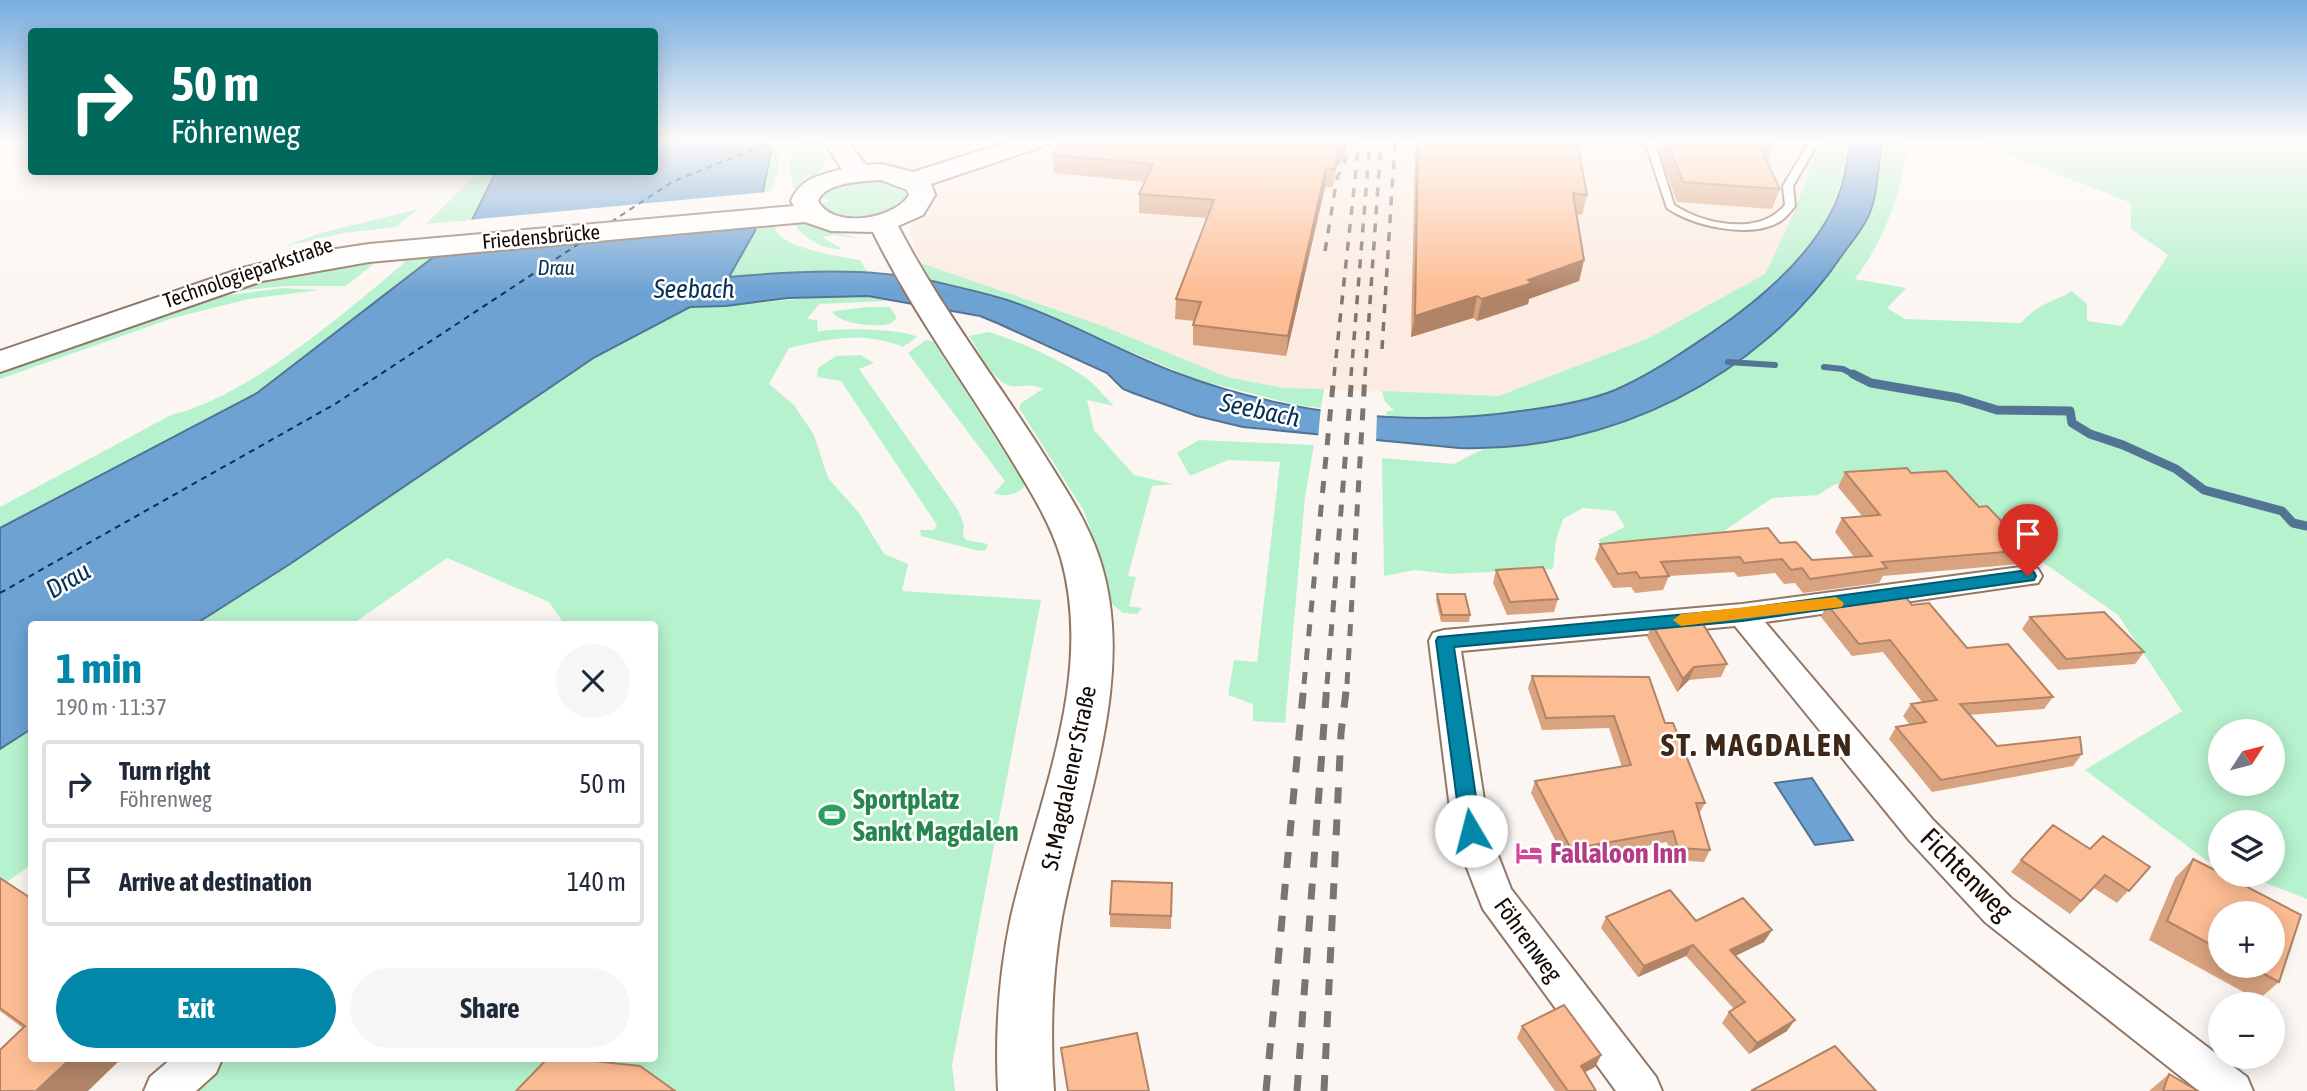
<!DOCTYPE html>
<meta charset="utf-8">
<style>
body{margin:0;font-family:"Asap Condensed",sans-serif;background:#f6f6f7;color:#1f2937;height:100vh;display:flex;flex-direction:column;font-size:26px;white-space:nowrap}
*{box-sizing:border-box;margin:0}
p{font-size:23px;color:#747a83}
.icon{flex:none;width:38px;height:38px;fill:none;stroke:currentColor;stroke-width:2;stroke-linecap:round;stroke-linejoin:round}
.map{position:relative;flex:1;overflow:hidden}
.drawer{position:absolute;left:28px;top:621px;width:630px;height:441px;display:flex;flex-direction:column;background:#fff;border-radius:7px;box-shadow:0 4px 18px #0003}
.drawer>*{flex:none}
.guide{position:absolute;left:28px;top:28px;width:630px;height:147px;border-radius:7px;box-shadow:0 4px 18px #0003;background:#00695c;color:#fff;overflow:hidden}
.needle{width:46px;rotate:54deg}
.controls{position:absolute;left:2208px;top:719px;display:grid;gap:14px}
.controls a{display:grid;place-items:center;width:77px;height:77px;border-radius:50%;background:#fff;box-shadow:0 4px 18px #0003;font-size:35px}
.pin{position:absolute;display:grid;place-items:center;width:60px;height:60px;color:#fff;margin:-72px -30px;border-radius:50% 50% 50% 0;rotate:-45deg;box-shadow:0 0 7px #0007}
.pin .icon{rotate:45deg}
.me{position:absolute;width:77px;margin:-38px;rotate:352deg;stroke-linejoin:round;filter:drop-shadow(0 0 5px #0008)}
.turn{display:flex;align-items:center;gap:24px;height:147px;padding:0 28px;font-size:32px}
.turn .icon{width:91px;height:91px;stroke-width:2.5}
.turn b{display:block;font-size:49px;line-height:60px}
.round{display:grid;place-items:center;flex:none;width:74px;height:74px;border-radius:37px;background:#f6f6f7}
.head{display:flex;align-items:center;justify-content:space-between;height:119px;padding:0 28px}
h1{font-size:42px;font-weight:700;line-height:52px;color:#0387a9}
.action{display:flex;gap:14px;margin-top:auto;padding:14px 28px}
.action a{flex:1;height:80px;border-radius:42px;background:#0387a9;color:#fff;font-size:28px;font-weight:700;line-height:80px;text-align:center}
.action a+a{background:#f6f6f7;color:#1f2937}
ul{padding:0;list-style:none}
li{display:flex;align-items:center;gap:21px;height:88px;margin:0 14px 10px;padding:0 14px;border:4px solid #e0e1e3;border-radius:7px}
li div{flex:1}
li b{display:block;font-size:26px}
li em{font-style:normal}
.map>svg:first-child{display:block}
</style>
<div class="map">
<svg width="2307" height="1091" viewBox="0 0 2307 1091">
<rect width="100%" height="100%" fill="#fcf6f2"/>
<path fill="#fbebe1" d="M 852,141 L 1825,141 L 1813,162 L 1793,215 L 1765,274 L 1647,339 L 1499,396 L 1284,388 L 1227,377 L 1103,326 L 921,263 L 909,230 L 913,222 L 927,214 L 932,191 L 874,164 Z"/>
<path fill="#b7f2ce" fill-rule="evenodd" d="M 775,141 L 780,141 L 781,143 L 778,172 L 771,191 L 762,192 Z
M 796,141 L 820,141 L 828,161 L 823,163 L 823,167 L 815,177 L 793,189 L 789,161 Z
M 1825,141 L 1851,141 C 1845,173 1837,201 1820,230 C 1783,292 1666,374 1598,396 C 1530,417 1458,418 1388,417 L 1386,412 L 1394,410 L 1385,402 L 1382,391 L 1499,396 L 1647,339 L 1765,274 L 1793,215 L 1813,162 Z
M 1883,141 L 1909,141 C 1900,193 1887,236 1855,279 L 1906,288 L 1887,308 L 1905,319 L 2021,323 C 2038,303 2050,304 2072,291 L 2087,304 L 2087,321 L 2122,326 L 2168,255 L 2131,229 L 2131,203 L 1974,141 L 2307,141 L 2307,899 L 2245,875 L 2273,875 L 2273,822 L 2221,822 L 2221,865 L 2206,860 L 2085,770 L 2182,711 L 2118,615 L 1978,517 L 1879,473 L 1834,485 L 1818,495 L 1772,498 L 1708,542 L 1609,552 L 1598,540 L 1625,527 L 1615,511 L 1583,508 L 1563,519 L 1556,540 L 1553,569 L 1449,574 L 1415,570 L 1384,576 L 1382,458 L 1454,464 L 1483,449 L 1553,439 L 1807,302 L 1851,243 ZM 2221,732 L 2273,732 L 2273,784 L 2221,784 Z
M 478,172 L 496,172 L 472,220 L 426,224 Z
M 894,179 L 912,194 C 909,198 905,204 901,207 C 884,221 834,223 822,203 L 828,202 L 828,199 L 822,199 C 834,174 870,180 894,179 Z
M 418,209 L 396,227 L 344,233 L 285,246 L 321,233 Z
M 792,219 L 857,238 L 832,235 L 822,237 L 842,249 C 825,251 798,236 792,219 Z
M 772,220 C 774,225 776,232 779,235 C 792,249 841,257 860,260 L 868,273 L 728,277 L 755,231 L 757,222 Z
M 440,253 L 257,393 L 0,528 L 0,507 L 171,415 C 249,396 341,316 403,264 L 407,257 Z
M 380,259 L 346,286 L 286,286 L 228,292 L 258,282 Z
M 921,263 L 1103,326 L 1227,377 L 1284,388 L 1324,389 L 1321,408 L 1297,405 L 1198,380 L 1007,300 L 931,281 Z
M 270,276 L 215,297 L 283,288 L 319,290 L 249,299 L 173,318 L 0,379 L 0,369 Z
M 828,296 L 868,296 L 886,301 L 819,304 L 807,319 L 817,320 L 818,332 C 833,327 906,329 917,337 L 903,347 C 863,331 830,339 789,348 L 769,384 L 794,405 L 814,435 L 828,478 L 859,513 L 884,554 L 908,564 L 902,591 L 1041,600 L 952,1065 L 955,1091 L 184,1091 L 221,1059 L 654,1059 L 654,625 L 565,625 L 549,602 L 447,558 L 351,625 L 194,625 L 290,564 L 595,357 L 690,307 L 726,306 Z
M 867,307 L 890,307 L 897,318 L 890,324 C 872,327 848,325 833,314 L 834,311 Z
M 988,332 C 1015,339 1070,364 1091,382 C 1099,389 1106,398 1114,406 L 1087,400 L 1094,430 L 1134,475 L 1173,484 L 1152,486 L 1128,576 L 1136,577 L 1129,606 L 1142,608 L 1137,614 L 1123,613 L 1111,603 L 1105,570 L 1084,511 L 1019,408 L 1021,403 L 1043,389 C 1028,382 1026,388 1011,386 C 993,383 979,350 969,336 Z
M 926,340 L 934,342 L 1025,485 C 1020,494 1004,498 994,493 L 1005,481 L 908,353 Z
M 861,355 L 874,363 L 859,369 L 958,510 L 964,525 L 963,536 L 966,540 L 988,544 L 986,550 L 979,551 L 921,536 L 920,530 L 934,530 L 937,526 L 935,522 L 841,381 L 817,377 L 818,368 L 836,356 Z
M 1199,440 L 1314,445 L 1305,497 L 1285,723 L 1253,721 L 1253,704 L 1228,695 L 1234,660 L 1257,662 L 1280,462 L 1228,460 L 1190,476 L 1177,453 Z
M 31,729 L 31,865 L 0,887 L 0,749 Z"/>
<path fill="#6da2d3" stroke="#527495" stroke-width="2" d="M 655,141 L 762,141 L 761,145 L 772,147 L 755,231 L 729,277 C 796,271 867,267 932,281 C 957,287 982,292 1007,300 C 1065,319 1119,351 1177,373 C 1287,415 1413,428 1528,410 C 1558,406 1588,401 1615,390 C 1650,375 1683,352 1714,331 C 1765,296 1824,246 1842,185 C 1846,170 1848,155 1851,141 L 1883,141 C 1877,166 1879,196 1867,219 C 1861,231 1851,243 1843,254 C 1760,378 1608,453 1459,448 L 1243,427 L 1197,416 L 1133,393 L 1123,389 L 1107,373 L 997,323 L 980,316 L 868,296 L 788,298 L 726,306 L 690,307 L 595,357 L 290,564 L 194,625 L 32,625 L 31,729 L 0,749 L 0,528 L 257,393 L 466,232 L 496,172 L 654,172 Z
M 1812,778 L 1853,840 L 1815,845 L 1775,783 Z"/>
<path fill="#fcf6f2" d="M 766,192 L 760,221 L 434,254 L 463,230 L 468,220 Z
M 1321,406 L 1377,412 L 1376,444 L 1318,438 Z"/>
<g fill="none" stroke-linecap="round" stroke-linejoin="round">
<path stroke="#527495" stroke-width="6" d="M 1728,362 L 1775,365
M 1824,367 L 1843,369 L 1856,376"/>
<path stroke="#527495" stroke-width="9" d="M 1853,374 L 1871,383 L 1958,398 L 1997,410 L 2070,411 L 2072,423 L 2090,434 L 2123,445 L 2176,469 L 2204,490 L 2282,511 L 2293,523 L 2307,526"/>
<path stroke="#083253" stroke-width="2" stroke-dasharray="6 5" stroke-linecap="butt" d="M 611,222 L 672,182 L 767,144 L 759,141
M 0,593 L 335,404 L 580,243"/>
<g stroke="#937765" stroke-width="4">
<path id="lane" d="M 1645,141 L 1654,141 L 1674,205 C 1705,225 1759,236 1785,205 L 1783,186 L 1810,141 L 1819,141 L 1793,186 L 1795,206 C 1790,212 1786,218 1779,222 C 1750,239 1693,226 1667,208 Z"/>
</g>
<g stroke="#937765" stroke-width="4">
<path id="street" d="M 2028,566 L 2038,569 L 2042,576 L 2038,583 L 1765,622 L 1933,820 L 2011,898 L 2247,1077 L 2253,1091 L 2199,1091 L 1985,922 L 1909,840 L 1735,626 L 1461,651 L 1489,832 L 1511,889 L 1656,1077 L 1662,1091 L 1616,1091 L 1483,909 L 1453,832 L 1429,641 L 1433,633 L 1444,630 L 1742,604 Z
M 171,1059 L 222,1059 L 216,1073 L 196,1091 L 144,1091 L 150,1077 Z"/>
</g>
<g stroke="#937765" stroke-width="4">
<path id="secondary" d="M 823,141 L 847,141 L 866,165 L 881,164 L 913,172 L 1011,141 L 1047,141 L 1044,146 L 931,184 L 935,195 L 923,215 L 898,226 C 939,305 993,375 1041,450 C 1062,484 1086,518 1099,557 C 1138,673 1084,802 1062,917 C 1052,974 1050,1033 1054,1091 L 998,1091 C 995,1033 999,974 1011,917 C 1037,802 1095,678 1061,558 C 1050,521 1028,487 1008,454 C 963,380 911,310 873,232 L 831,231 L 805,222 L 369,262 L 262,281 L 0,372 L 0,351 L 243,268 L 297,255 L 369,244 L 794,206 L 791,201 C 800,178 821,175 842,169 ZM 881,180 L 907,190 L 909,195 C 895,219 833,230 818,201 C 825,182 863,181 881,180 Z"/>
</g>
<use href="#lane" fill="#fff" fill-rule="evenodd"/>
<use href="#street" fill="#fff" fill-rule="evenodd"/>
<use href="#secondary" fill="#fff" fill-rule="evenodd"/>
<path stroke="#7c746f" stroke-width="3.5" stroke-dasharray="9 9" stroke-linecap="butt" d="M 1325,251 L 1337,178 L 1354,141
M 1382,349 L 1395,141
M 1334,376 L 1359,141
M 1351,376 L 1370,141
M 1365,376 L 1381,141"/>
<path stroke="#7c746f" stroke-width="5" stroke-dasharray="12 12" stroke-linecap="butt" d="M 1304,684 L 1334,374
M 1327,684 L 1352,374
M 1347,684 L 1365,374"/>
<path stroke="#7c746f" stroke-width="7" stroke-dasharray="16 16" stroke-linecap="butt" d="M 1266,1091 L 1304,683
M 1297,1091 L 1327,683
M 1324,1091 L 1341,733 L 1347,683"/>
</g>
<path fill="#daa37f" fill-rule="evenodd" d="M 1061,141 L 1347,141 L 1345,156 L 1336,168 L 1333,187 L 1325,187 L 1286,356 L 1193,345 L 1193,325 L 1195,321 L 1175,319 L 1176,299 L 1207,218 L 1139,213 L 1139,194 L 1145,182 L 1054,173 L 1053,155 Z
M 1417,141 L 1647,141 L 1645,148 L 1577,143 L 1587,195 L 1582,215 L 1576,214 L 1584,260 L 1579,281 L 1529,299 L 1528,304 L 1477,321 L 1473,318 L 1411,337 L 1415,154 Z
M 1655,141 L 1773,141 L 1775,145 L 1768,164 L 1780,189 L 1772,209 L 1677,202 Z
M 1845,472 L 1911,473 L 1979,507 L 2029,550 L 2020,564 L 1883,576 L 1879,583 L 1803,593 L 1795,583 L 1784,584 L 1775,573 L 1738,577 L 1734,572 L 1669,576 L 1663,590 L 1635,593 L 1631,587 L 1613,588 L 1595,559 L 1600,544 L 1780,543 L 1812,560 L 1854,557 L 1835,532 L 1842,518 L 1862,516 L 1838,487 Z
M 1496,570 L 1558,599 L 1554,612 L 1507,615 L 1493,583 Z
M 1437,594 L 1470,615 L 1469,622 L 1441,622 L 1436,600 Z
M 1827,604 L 1912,605 L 1967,648 L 2053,697 L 2044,709 L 1969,715 L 1997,746 L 2082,754 L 2073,766 L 1932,792 L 1889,739 L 1896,727 L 1910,725 L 1903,716 L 1911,704 L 1922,702 L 1883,652 L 1852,656 L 1821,617 Z
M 2030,617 L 2144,652 L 2135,664 L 2058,670 L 2022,629 Z
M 1652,624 L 1727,664 L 1721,677 L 1689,680 L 1677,692 L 1647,637 Z
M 1532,676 L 1665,723 L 1705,803 L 1699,814 L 1710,850 L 1704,862 L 1672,860 L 1667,842 L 1566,861 L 1531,793 L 1535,781 L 1622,767 L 1609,728 L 1542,730 L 1528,688 Z
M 2090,849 L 2150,867 L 2117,903 L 2094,888 L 2070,914 L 2011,872 L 2021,860 Z
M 2193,859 L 2221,873 L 2221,875 L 2224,875 L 2301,915 L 2279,982 L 2258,1000 L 2149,940 L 2175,878 ZM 2221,914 L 2273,914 L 2273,966 L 2221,966 Z
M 0,878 L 32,1059 L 23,1028 L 0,1011 Z
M 1172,883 L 1171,929 L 1110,927 L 1110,914 Z
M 1606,917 L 1696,921 L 1772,930 L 1764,942 L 1735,956 L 1787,1031 L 1749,1054 L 1722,1023 L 1729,1012 L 1734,1009 L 1686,956 L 1638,977 L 1601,928 Z
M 1522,1026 L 1601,1055 L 1595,1067 L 1585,1072 L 1596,1091 L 1555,1091 L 1517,1038 Z
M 2169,1074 L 2198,1091 L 2149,1091 Z"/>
<path fill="#b18468" d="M 1345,141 L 1347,141 L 1345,156 L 1336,168 L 1333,187 L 1338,150 Z
M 1326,168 L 1325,187 L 1286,356 L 1288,336 Z
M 1584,260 L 1579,281 L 1529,299 L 1528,304 L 1477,321 L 1482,299 L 1528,280 Z
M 1477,296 L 1473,318 L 1411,337 L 1415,316 Z
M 1694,667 L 1689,680 L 1677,692 L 1683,679 Z
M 1772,930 L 1764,942 L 1723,962 L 1730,950 Z
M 1693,945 L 1686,956 L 1638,977 L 1644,966 Z
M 1795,1020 L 1787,1031 L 1749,1054 L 1757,1043 Z
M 1601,1055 L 1595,1067 L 1576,1077 L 1581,1066 Z
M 70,1059 L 121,1059 L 88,1091 L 36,1091 Z"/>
<path fill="#fdbd94" stroke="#b18468" stroke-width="2" d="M 1061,141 L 1345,141 L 1338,150 L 1335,169 L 1326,168 L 1288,336 L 1193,325 L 1201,302 L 1176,299 L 1214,200 L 1139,194 L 1153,164 L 1053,155 Z
M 1418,141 L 1577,141 L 1587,195 L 1573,193 L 1584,260 L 1528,280 L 1532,283 L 1482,299 L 1477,296 L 1415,316 Z
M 1667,141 L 1773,141 L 1775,145 L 1758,143 L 1780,189 L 1683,182 Z
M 1907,468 L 1911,473 L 1946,471 L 1979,507 L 1987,506 L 2029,550 L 1882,562 L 1887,568 L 1810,579 L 1802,568 L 1791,570 L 1782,559 L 1744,563 L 1740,557 L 1661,562 L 1669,576 L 1640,578 L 1636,572 L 1618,574 L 1600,544 L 1768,528 L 1780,543 L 1796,542 L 1812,560 L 1872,556 L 1842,518 L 1880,515 L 1845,472 Z
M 1543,567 L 1558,599 L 1510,602 L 1496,570 Z
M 1437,594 L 1465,594 L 1470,615 L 1442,615 Z
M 1903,594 L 1912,605 L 1929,603 L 1967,648 L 2008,644 L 2053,697 L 1960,704 L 1997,746 L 2080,737 L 2082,754 L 1941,780 L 1896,727 L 1926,722 L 1911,704 L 1937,700 L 1890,640 L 1859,644 L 1827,604 Z
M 2104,612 L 2144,652 L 2066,659 L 2030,617 Z
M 1700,619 L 1727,664 L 1694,667 L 1683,679 L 1652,624 Z
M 1532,676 L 1649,677 L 1665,723 L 1673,723 L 1705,803 L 1696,803 L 1710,850 L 1678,848 L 1673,831 L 1571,849 L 1535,781 L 1631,765 L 1614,716 L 1546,718 Z
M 2053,825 L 2090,849 L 2103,836 L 2150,867 L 2129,891 L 2105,875 L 2081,901 L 2021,860 Z
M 2193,859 L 2221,873 L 2221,875 L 2224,875 L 2301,915 L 2279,982 L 2249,966 L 2273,966 L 2273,914 L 2221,914 L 2221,950 L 2167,921 Z
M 0,878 L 32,899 L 32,1059 L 70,1059 L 36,1091 L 0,1091 L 0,1050 L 25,1026 L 0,1008 Z
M 1112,881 L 1172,883 L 1171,916 L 1110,914 Z
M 1670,890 L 1696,921 L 1743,898 L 1772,930 L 1730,950 L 1795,1020 L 1757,1043 L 1729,1012 L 1745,1002 L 1693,945 L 1644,966 L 1606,917 Z
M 1564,1005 L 1601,1055 L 1581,1066 L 1596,1091 L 1568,1091 L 1522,1026 Z
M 1137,1033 L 1149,1091 L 1068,1091 L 1061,1048 Z
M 1835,1046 L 1876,1091 L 1751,1091 Z
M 547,1059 L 575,1059 L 640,1066 L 675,1091 L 516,1091 Z
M 2169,1074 L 2198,1091 L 2163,1091 Z"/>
<linearGradient id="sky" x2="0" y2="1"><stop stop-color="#77ade0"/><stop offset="0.48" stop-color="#fefbf9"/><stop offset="1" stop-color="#fefbf9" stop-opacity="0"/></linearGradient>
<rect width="2307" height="293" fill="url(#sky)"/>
<path fill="#0387a9" stroke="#02586e" stroke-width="2" d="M 2028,570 L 2034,572 L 2036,576 L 2034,580 L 1742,621 L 1454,647 L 1481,831 L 1478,837 L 1471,840 L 1464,837 L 1461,831 L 1436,641 L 1438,637 L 1742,609 Z"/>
<path fill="#f59e0b" d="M 1836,597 L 1844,603 L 1842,607 L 1681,626 L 1673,620 L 1681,614 Z"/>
<defs>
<g id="stadium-bare" transform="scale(2.1)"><path d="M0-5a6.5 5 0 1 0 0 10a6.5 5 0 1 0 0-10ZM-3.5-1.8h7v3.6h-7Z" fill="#2e9e5b" stroke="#fff" stroke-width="2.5" paint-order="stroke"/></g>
<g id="hotel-bare" transform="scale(2.1)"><path d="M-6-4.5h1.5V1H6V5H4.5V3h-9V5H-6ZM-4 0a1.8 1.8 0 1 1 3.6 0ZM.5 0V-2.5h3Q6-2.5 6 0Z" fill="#d1479c" stroke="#fff" stroke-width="2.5" paint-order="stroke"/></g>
</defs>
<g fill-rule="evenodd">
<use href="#stadium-bare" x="832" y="815"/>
<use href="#hotel-bare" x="1529" y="853"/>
</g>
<g text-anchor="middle" stroke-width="5" stroke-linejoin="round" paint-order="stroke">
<g font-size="21" fill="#140a04" stroke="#fff">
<text transform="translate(541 237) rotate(-5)" y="7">Friedensbrücke</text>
<text transform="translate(248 273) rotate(-19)" y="7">Technologieparkstraße</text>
</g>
<g font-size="21" font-style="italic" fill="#083253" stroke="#fff">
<text x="556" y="275">Drau</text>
</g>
<g font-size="24" fill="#140a04" stroke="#fff">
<text transform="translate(1069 778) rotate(-78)" y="8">St.Magdalener Straße</text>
<text transform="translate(1528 940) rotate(54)" y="8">Föhrenweg</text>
</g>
<g font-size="26" font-style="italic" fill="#083253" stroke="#fff">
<text x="694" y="298">Seebach</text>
<text transform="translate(1260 410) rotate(12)" y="9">Seebach</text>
<text transform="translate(68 580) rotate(-30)" y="9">Drau</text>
</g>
<g font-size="28" font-weight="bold" fill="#27864d" stroke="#fff" text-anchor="start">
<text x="853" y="809">Sportplatz<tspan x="853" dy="32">Sankt Magdalen</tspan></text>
</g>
<g font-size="28" font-weight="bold" fill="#b23c85" stroke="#fff" text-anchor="start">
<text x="1550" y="863">Fallaloon Inn</text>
</g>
<g font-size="28" fill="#140a04" stroke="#fff">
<text transform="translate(1967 874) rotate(45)" y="10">Fichtenweg</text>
</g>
<g font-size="32" font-weight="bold" letter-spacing="2" fill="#3f2717" stroke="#fff">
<text x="1757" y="756">ST. MAGDALEN</text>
</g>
</g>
</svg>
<div class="controls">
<a><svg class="needle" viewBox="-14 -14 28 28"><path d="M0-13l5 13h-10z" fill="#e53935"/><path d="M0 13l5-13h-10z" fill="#747a83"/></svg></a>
<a><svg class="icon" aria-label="layers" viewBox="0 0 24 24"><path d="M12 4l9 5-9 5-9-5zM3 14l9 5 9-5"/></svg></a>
<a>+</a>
<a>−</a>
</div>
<div class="pin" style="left:2028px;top:576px;background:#d93025"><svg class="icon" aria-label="arrive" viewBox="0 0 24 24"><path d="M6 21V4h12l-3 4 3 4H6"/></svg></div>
<svg class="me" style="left:1471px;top:831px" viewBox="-20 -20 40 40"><circle r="19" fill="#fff"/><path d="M0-13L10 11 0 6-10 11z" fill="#0387a9"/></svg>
<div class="guide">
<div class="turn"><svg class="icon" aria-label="right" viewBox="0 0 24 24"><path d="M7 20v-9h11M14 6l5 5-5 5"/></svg><div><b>50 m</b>Föhrenweg</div></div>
</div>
<section class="drawer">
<div class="head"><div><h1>1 min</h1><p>190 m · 11:37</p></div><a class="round"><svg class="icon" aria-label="close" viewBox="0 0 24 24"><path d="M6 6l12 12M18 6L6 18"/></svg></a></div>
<ul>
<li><svg class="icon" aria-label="right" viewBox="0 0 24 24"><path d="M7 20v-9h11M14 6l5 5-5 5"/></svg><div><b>Turn right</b><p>Föhrenweg</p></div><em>50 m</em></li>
<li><svg class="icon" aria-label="arrive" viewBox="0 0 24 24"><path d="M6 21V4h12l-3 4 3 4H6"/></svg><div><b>Arrive at destination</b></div><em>140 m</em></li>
</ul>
<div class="action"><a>Exit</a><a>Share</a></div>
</section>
</div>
